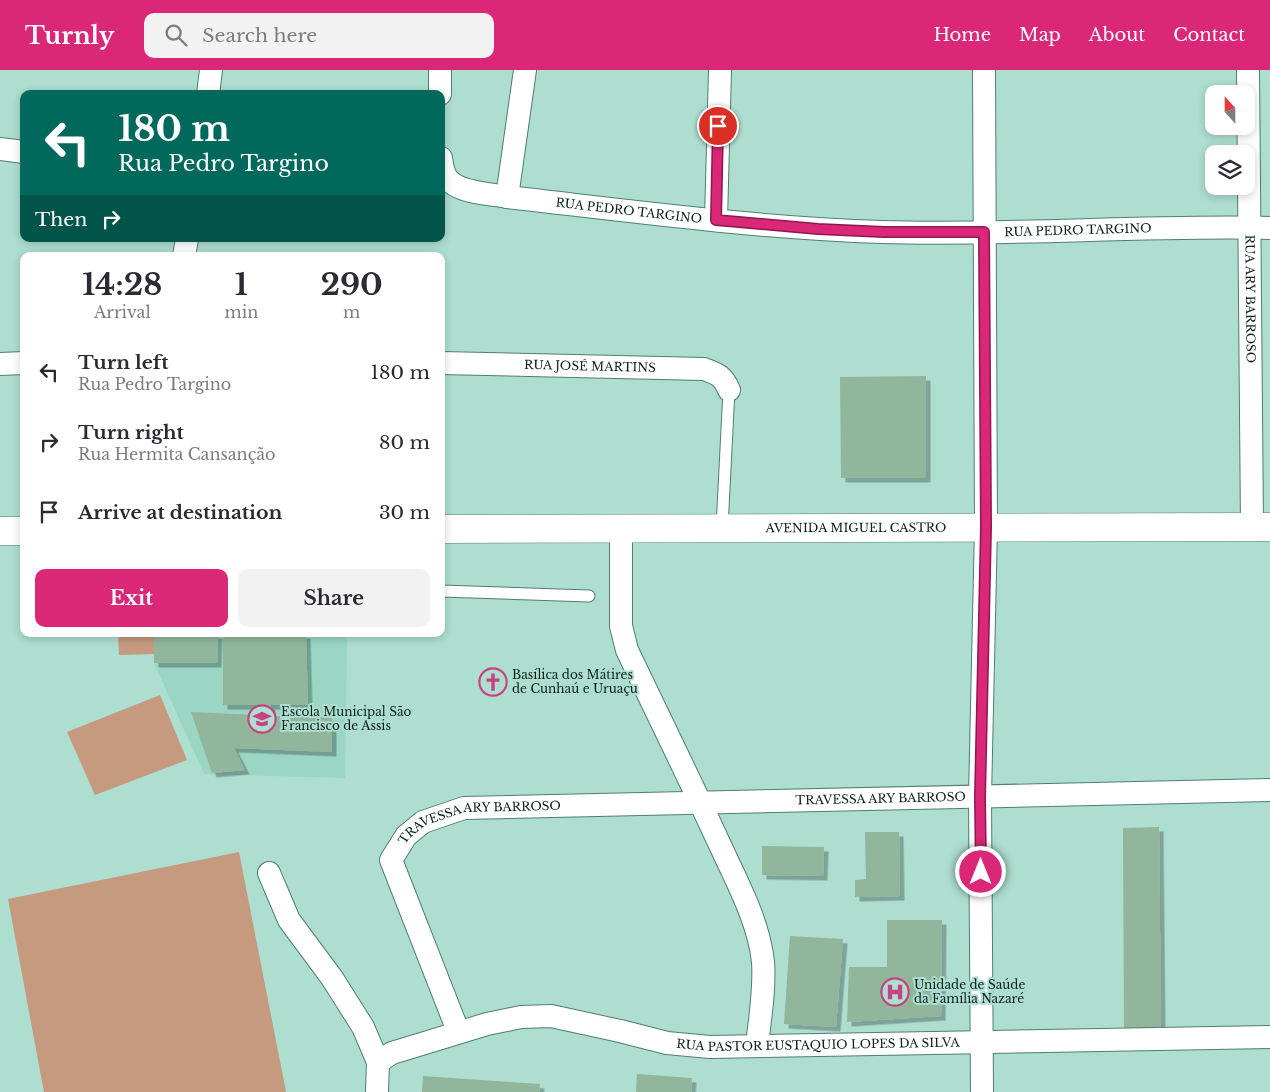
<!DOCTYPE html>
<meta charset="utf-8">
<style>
body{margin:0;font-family:"Libre Baskerville",serif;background:#f2f2f3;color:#2b2b33;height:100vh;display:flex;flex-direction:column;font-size:19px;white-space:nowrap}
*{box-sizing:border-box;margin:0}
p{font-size:16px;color:#7c7c81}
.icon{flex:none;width:28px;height:28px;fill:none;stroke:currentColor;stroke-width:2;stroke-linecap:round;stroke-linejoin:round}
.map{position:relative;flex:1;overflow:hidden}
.drawer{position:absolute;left:20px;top:182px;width:425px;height:385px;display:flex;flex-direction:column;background:#fff;border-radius:10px;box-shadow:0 2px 8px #0003}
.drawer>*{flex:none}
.hud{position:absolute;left:20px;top:20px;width:425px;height:152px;border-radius:10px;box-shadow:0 2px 8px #0003;background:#00695c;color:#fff;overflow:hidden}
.needle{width:32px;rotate:339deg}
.controls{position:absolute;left:1205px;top:15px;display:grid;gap:10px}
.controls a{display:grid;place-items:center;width:50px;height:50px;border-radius:10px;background:#fff;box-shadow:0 2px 8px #0003;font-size:25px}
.pin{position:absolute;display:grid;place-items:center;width:42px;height:42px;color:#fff;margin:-21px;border:2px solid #fff;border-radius:50%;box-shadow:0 1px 5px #0007}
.me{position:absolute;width:55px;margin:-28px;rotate:0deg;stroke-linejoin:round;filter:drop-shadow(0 0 4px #0008)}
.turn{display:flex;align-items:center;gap:18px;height:105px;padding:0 15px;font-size:22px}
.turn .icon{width:65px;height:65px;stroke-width:2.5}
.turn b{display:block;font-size:35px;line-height:42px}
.then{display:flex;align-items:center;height:48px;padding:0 15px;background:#0003;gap:10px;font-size:19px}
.eta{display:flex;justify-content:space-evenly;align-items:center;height:85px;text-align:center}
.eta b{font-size:30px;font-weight:700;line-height:35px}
.action{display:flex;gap:10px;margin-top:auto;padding:10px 15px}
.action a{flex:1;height:58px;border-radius:10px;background:#db2777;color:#fff;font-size:20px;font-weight:700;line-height:58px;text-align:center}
.action a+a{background:#f2f2f3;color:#2b2b33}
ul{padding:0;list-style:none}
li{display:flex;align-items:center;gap:15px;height:70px;padding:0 15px}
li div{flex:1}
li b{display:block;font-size:19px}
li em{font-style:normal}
header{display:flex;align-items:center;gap:30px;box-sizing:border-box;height:70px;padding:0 25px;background:#db2777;color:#fff}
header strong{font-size:24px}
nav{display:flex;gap:28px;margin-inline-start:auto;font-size:18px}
.search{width:350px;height:45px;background:#f2f2f3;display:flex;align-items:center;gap:12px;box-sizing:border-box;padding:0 18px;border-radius:10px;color:#7c7c81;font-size:19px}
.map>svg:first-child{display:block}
</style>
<header>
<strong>Turnly</strong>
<div class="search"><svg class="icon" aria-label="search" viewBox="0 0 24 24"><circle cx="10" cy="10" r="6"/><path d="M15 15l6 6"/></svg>Search here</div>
<nav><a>Home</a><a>Map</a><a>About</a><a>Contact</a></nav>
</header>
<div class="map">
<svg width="1270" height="1022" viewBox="0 0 1270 1022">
<defs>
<filter id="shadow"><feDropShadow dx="4.5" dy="4.5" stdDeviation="0" flood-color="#0004"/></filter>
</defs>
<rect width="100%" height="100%" fill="#addecf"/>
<path fill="#9bd6c4" d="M 118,564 L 347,564 L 345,708 L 204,704 L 154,593 L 154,584 L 119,585 Z"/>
<path fill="#c59a7f" d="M 118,564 L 154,564 L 154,584 L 119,585 Z
M 160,625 L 187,690 L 95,725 L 67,662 Z
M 239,782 L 286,1022 L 44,1022 L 8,829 Z"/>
<path fill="#91b69c" filter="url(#shadow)" d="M 926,306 L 926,408 L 841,408 L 840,307 Z
M 154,564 L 218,564 L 217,593 L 154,593 Z
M 223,564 L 306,564 L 308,635 L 271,635 L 270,646 L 332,647 L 332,682 L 234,678 L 245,700 L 212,703 L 191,642 L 256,645 L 257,635 L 223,635 Z
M 1159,757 L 1161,961 L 1124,962 L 1123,758 Z
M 865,762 L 899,762 L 900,826 L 855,827 L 855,810 L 866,809 Z
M 762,776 L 824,777 L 823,806 L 762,805 Z
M 887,850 L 942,850 L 941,946 L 847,952 L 849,897 L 887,897 Z
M 790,866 L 843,869 L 836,957 L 784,954 Z
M 637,1004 L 692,1008 L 691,1022 L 636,1022 Z
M 423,1006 L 540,1014 L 539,1022 L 422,1022 Z"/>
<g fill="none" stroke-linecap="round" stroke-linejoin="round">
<g stroke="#507e71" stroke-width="13">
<path id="lane" d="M 722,458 L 729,320
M 441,521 L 589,526"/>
</g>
<g stroke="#507e71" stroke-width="24">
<g id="street">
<path d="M 440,0 L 440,24"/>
<path id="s1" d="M 1248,0 L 1252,457"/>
<path d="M 208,24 L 211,0"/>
<path d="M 0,79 L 24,82"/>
<path id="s2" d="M 441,88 C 442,96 444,108 452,113 C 464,123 492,124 507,127 C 632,141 757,158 882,162 C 1011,166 1141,155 1270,158"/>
<path d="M 507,127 L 525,0"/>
<path d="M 716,150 L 720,0"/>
<path d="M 184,186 L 187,169"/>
<path id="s3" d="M 441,293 L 704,299 C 718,304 723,306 729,320"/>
<path d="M 0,294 L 24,293"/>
<path d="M 621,459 L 621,556 L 627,580 C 658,645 690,710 720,775 C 737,812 759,852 763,892 C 765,919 760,948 757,975"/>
<path d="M 269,803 L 289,850 L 332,908 L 363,957 L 378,992"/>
<path id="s4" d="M 458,961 L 391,790 L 406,766 L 423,752 L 464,738 L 1270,720"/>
<path id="s5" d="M 378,992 L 392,983 L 487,954 L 521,947 L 551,946 L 620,961 L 667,973 L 710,977 L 1270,967"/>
<path d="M 377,1022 L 378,992"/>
<path d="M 982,1022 L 980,727 L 986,457 L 984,0"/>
</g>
</g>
<g stroke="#507e71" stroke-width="29">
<g id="secondary">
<path id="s6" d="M 441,459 L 1270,457"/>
<path d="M 0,461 L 24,461"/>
</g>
</g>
<use href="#lane" stroke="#fff" stroke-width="11"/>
<use href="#street" stroke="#fff" stroke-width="22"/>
<use href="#secondary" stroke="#fff" stroke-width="28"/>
</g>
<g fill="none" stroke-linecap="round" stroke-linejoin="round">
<g stroke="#8e194d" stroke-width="12">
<path id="route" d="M 718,56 L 716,150 L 818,159 L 884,162 L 984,162 L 986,457 L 980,727 L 981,802"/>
</g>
<use href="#route" stroke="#db2777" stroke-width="9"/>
</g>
<defs>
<g id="church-ring" transform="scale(1.4375)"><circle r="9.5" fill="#addecf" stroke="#c74183" stroke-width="1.5"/><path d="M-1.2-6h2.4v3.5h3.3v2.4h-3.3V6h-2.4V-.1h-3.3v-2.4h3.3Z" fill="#c74183"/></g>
<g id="school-ring" transform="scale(1.4375)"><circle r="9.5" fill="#addecf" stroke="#c74183" stroke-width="1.5"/><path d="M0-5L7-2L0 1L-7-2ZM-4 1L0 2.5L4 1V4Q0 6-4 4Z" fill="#c74183"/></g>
<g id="hospital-ring" transform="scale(1.4375)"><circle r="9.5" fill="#addecf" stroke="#c74183" stroke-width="1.5"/><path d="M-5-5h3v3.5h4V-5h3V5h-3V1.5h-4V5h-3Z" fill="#c74183"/></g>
</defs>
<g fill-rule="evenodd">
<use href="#church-ring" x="493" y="612"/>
<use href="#school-ring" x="262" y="649"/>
<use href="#hospital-ring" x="895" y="922"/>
</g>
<g text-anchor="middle" stroke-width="4" stroke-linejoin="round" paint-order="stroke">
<g font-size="12" fill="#0d201b" stroke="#addecf">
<text dy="4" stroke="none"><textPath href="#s2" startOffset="208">RUA PEDRO TARGINO</textPath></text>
<text dy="4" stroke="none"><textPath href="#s2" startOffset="658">RUA PEDRO TARGINO</textPath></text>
<text dy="4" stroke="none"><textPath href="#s1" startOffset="229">RUA ARY BARROSO</textPath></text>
<text dy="4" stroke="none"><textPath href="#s3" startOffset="149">RUA JOSÉ MARTINS</textPath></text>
<text dy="4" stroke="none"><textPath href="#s6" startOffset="415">AVENIDA MIGUEL CASTRO</textPath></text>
<text dy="4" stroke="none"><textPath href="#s4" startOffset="694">TRAVESSA ARY BARROSO</textPath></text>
<text dy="4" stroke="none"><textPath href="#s4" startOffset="289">TRAVESSA ARY BARROSO</textPath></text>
<text dy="4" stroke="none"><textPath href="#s5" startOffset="451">RUA PASTOR EUSTAQUIO LOPES DA SILVA</textPath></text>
</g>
<g font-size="12" fill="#0d201b" stroke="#addecf" text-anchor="start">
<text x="512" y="609">Basílica dos Mátires<tspan x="512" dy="14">de Cunhaú e Uruaçu</tspan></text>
<text x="281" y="646">Escola Municipal São<tspan x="281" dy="14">Francisco de Assis</tspan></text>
<text x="914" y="919">Unidade de Saúde<tspan x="914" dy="14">da Família Nazaré</tspan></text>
</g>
</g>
</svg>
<div class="controls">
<a><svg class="needle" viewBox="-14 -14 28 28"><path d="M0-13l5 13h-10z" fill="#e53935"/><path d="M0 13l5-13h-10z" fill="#7c7c81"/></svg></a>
<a><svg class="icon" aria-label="layers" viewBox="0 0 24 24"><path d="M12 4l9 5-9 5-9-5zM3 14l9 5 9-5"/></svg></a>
</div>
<div class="pin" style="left:718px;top:56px;background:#d93025"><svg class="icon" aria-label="arrive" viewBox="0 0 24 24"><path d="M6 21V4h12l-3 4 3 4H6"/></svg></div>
<svg class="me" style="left:981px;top:802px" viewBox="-20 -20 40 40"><circle r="17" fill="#db2777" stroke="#fff" stroke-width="3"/><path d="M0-11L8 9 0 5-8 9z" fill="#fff"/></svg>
<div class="hud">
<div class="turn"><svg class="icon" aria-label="left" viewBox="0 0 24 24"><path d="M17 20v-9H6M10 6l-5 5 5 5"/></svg><div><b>180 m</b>Rua Pedro Targino</div></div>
<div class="then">Then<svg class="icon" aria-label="right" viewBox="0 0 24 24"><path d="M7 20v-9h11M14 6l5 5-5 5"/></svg></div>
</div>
<section class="drawer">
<div class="eta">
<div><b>14:28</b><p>Arrival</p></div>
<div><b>1</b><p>min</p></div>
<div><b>290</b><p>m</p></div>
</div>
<ul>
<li><svg class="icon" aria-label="left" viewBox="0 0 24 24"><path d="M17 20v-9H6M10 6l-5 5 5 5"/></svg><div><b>Turn left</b><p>Rua Pedro Targino</p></div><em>180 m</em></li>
<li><svg class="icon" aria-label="right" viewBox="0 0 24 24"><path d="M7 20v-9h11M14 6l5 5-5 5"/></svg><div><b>Turn right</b><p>Rua Hermita Cansanção</p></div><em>80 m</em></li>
<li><svg class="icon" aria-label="arrive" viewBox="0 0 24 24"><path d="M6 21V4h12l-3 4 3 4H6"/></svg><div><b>Arrive at destination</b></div><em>30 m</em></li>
</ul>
<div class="action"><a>Exit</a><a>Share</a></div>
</section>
</div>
